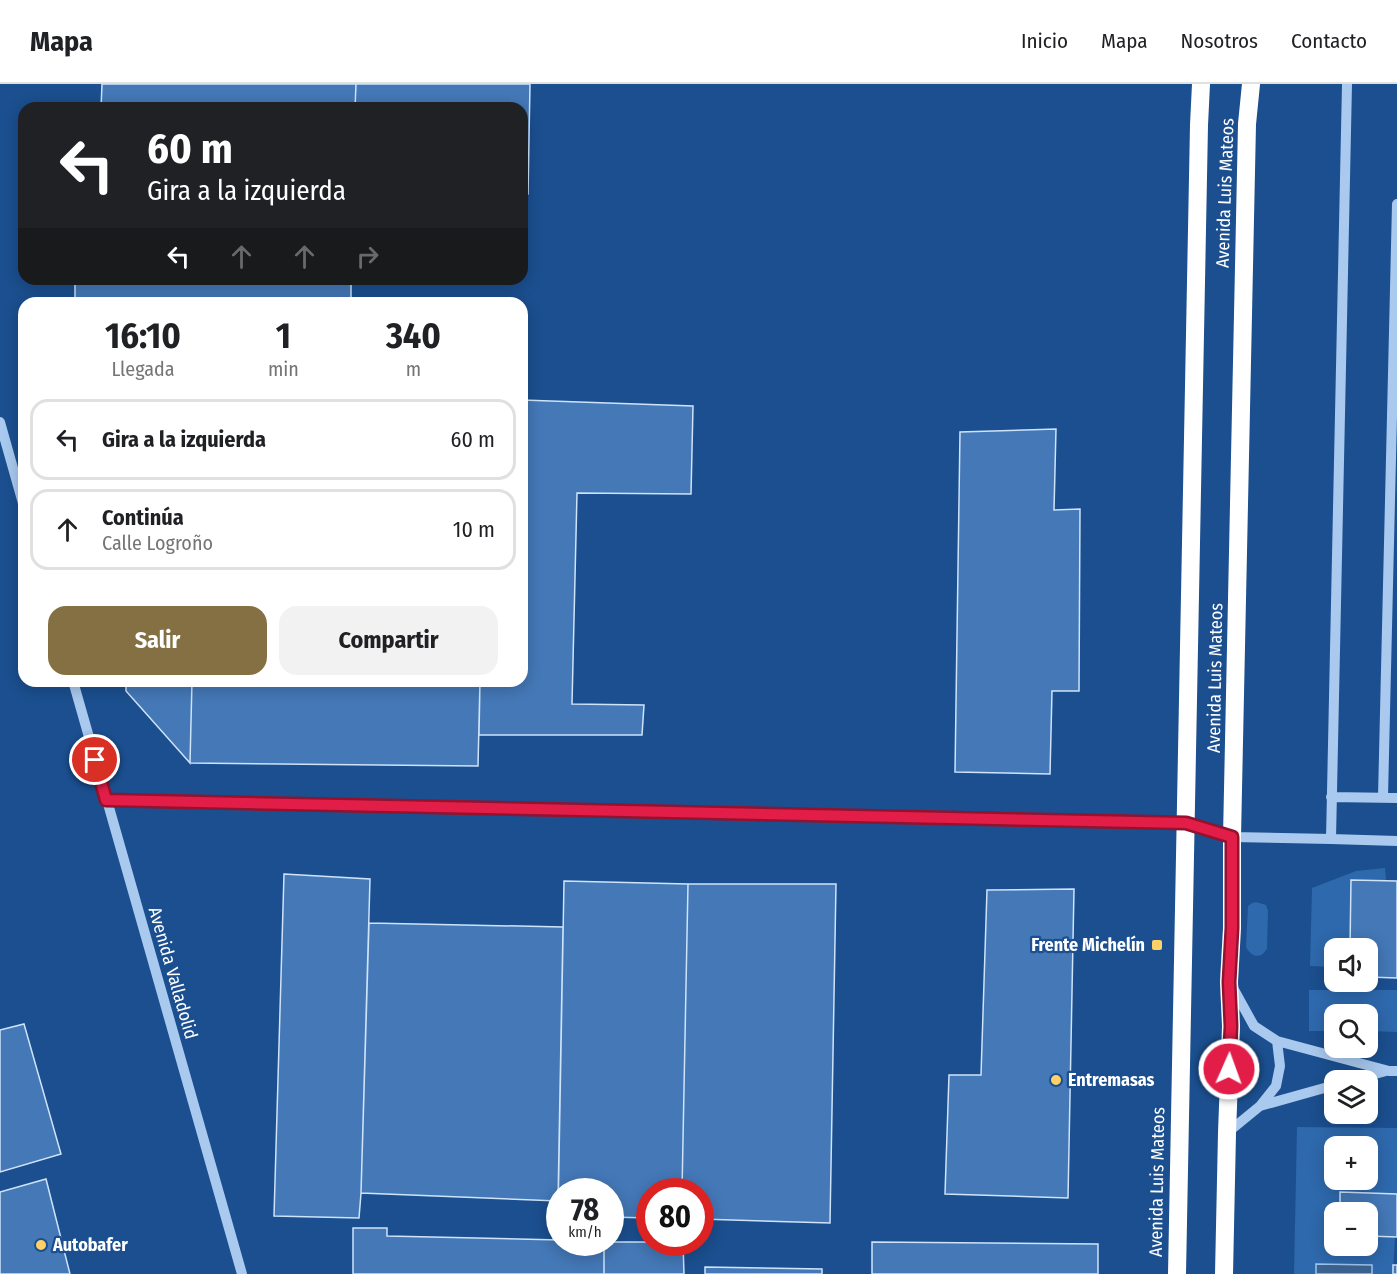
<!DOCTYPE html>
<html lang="es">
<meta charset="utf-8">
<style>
body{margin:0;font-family:"Fira Sans Condensed",sans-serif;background:#f2f2f2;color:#202124;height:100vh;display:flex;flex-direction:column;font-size:22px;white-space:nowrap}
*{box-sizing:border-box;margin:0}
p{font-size:20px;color:#757577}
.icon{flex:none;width:33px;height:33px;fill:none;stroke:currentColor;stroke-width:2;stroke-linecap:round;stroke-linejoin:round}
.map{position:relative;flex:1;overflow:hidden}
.details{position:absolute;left:18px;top:213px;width:510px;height:390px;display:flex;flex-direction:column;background:#fff;border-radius:18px;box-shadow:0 3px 15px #0003}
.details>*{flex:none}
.guide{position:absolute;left:18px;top:18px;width:510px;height:183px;border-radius:18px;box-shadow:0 3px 15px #0003;background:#202124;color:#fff;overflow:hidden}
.tools{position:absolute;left:1324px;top:854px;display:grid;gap:12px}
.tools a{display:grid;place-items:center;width:54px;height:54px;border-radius:12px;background:#fff;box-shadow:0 3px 15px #0003;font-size:30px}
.speed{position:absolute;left:546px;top:1094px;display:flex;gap:12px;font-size:30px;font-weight:700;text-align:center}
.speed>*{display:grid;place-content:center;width:78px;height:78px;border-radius:50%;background:#fff;box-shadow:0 3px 15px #0003;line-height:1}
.speed small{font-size:15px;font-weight:400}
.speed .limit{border:9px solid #d22;background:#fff;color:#111}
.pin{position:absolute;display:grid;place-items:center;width:51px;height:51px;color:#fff;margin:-26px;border:3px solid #fff;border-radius:50%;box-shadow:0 2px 6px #0007}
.me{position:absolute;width:66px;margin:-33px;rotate:2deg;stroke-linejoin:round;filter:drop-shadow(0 0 4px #0008)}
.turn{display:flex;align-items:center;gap:21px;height:126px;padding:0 30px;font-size:27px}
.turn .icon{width:78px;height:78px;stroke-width:2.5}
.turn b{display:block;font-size:42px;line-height:51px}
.lanes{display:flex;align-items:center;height:57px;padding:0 30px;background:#0003;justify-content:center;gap:30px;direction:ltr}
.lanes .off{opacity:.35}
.eta{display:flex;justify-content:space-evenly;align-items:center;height:102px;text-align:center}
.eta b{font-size:36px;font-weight:700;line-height:42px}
.cta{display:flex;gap:12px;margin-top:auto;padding:12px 30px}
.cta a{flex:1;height:69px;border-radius:18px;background:#847042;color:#fff;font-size:24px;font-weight:700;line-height:69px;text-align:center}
.cta a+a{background:#f2f2f2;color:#202124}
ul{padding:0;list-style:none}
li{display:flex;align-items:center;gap:18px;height:81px;margin:0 12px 9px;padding:0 18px;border:3px solid #e0e0e0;border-radius:18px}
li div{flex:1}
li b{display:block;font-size:22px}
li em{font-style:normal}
header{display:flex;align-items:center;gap:36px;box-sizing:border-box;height:84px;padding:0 30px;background:#fff;border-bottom:2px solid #e0e0e0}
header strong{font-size:28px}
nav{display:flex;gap:33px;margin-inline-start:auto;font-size:21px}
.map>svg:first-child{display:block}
</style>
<header>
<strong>Mapa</strong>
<nav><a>Inicio</a><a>Mapa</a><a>Nosotros</a><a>Contacto</a></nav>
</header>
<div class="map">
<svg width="1397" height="1190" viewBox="0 0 1397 1190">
<rect width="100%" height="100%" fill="#1b4f8f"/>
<path fill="#2e69ad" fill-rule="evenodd" d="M 1385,784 L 1386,796 L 1351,796 L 1350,864 L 1335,864 L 1335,883 L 1310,882 L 1312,804 L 1356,787 Z
M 1256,818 L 1266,821 L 1268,827 L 1267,864 C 1262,876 1251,873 1246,863 L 1248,822 L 1252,819 Z
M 1309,906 L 1397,906 L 1397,948 L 1368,947 L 1368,930 L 1335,930 L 1335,947 L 1309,947 Z
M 1297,1043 L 1397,1044 L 1397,1110 L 1340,1108 L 1340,1128 L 1335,1128 L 1335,1161 L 1368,1161 L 1368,1152 L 1395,1152 L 1393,1190 L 1294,1190 ZM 1335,1062 L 1368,1062 L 1368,1095 L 1335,1095 Z"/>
<path fill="#3c6290" stroke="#9cc4f0" stroke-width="1.5" d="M 1316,1180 L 1372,1181 L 1372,1190 L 1316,1190 Z"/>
<path fill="#4478b7" stroke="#cfe3fa" stroke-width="1.5" d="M 102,0 L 356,0 L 355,24 L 101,24 Z
M 356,0 L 530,0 L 528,110 L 522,110 L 522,24 L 355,24 Z
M 75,195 L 351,195 L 351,219 L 101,219 L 101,214 L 75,214 Z
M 522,316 L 693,322 L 691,410 L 577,409 L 572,620 L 644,621 L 642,651 L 479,651 L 480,597 L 522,597 Z
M 1056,345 L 1054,426 L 1080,425 L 1079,607 L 1052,607 L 1050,690 L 955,688 L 960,348 Z
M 126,597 L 192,597 L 190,679 L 126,607 Z
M 192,597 L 480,597 L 478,682 L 190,679 Z
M 284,790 L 370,795 L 361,1109 L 359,1134 L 274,1132 Z
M 1351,796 L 1397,797 L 1397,894 L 1368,893 L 1368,864 L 1350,864 Z
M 564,797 L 688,800 L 682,1107 L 650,1107 L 650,1134 L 610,1133 L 610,1107 L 560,1107 L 560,1131 L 558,1131 Z
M 688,800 L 836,800 L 830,1139 L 700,1135 L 700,1107 L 682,1107 Z
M 1074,805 L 1068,1114 L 945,1110 L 949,991 L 981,991 L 987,806 Z
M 369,839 L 563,843 L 558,1117 L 361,1109 Z
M 24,940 L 61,1070 L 0,1088 L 0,946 Z
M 46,1095 L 70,1190 L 0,1190 L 0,1108 Z
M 1340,1108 L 1397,1110 L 1397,1153 L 1368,1152 L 1368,1128 L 1340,1128 Z
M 353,1144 L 387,1144 L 387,1152 L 560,1156 L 560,1158 L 604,1158 L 604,1190 L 353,1190 Z
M 604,1158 L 683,1158 L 684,1190 L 604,1190 Z
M 872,1158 L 1098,1160 L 1098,1190 L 872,1190 Z
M 1393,1181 L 1397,1181 L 1397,1190 L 1393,1190 Z
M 705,1183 L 822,1185 L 822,1190 L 705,1190 Z"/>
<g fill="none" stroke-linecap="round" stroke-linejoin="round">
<path stroke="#a9c9ee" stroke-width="10" d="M 1347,0 L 1331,755 L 1397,757
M 0,338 L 24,423
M 73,597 L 242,1190
M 1331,713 L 1397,714
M 1383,713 L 1397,120
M 106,716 L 1186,739 L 1232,753 L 1331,755
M 1233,904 L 1254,942 L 1277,957 L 1389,987 L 1397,987
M 1353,996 L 1386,987
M 1260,1022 L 1276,1002 L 1280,982 L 1277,957
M 1227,1049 L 1260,1022 L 1335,1001"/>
<path stroke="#fff" stroke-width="18" d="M 1177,1190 L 1199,41 L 1201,0
M 1224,1190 L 1227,1049 L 1231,942 L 1229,898 L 1232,844 L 1232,753 L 1247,40 L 1251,0"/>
</g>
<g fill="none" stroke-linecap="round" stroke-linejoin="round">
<g stroke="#92132f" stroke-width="15">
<path id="route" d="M 95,676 L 106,716 L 1186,739 L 1232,753 L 1232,844 L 1229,898 L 1231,942 L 1229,985"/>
</g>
<use href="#route" stroke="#e11d48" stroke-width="10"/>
</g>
<g fill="#ffd166" stroke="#1b4f8f" stroke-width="2">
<rect x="1151" y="855" width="12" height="12" rx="3"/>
<circle cx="1056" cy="996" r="6"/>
<circle cx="41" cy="1161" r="6"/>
</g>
<g text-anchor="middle" stroke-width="4.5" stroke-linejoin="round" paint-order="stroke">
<g font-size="18" fill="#fff" stroke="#1b4f8f">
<text transform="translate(1225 109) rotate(-88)" y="6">Avenida Luis Mateos</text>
<text transform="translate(1215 594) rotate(-89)" y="6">Avenida Luis Mateos</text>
<text transform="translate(173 889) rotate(74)" y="6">Avenida Valladolid</text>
<text transform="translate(1157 1098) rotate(-89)" y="6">Avenida Luis Mateos</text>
</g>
<g font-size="18" font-weight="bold" fill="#fff" stroke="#1b4f8f" text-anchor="start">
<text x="1145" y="867" text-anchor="end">Frente Michelín</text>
<text x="1068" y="1002">Entremasas</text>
<text x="53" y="1167">Autobafer</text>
</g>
</g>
</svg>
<div class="tools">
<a><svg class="icon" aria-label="sound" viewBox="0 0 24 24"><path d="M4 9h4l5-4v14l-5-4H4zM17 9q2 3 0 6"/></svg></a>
<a><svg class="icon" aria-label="search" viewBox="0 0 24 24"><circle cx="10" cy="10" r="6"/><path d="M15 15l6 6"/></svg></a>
<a><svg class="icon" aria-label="layers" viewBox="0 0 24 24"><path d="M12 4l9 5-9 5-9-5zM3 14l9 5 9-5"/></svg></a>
<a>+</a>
<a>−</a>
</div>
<div class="speed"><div>78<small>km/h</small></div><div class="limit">80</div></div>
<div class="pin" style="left:95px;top:676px;background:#d93025"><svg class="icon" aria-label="arrive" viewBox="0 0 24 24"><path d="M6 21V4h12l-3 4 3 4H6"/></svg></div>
<svg class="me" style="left:1229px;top:985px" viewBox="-20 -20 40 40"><circle r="17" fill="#e11d48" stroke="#fff" stroke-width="3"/><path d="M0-11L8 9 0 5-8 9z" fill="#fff"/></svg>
<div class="guide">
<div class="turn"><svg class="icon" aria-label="left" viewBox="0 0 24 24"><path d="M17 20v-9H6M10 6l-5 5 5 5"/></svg><div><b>60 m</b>Gira a la izquierda</div></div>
<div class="lanes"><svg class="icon" aria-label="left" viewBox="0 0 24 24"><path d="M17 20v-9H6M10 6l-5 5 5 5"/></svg><svg class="icon off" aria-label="ahead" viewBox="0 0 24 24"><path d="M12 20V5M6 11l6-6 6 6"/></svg><svg class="icon off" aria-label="ahead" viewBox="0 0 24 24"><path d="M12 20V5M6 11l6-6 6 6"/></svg><svg class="icon off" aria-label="right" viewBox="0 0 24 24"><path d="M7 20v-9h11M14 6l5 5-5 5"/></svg></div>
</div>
<section class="details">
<div class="eta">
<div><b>16:10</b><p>Llegada</p></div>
<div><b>1</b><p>min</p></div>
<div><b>340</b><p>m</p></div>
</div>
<ul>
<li><svg class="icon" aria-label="left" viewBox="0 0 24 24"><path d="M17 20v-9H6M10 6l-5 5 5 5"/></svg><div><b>Gira a la izquierda</b></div><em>60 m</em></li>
<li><svg class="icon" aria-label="ahead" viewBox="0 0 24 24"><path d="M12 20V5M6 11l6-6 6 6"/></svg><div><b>Continúa</b><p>Calle Logroño</p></div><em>10 m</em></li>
</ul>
<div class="cta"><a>Salir</a><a>Compartir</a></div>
</section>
</div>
